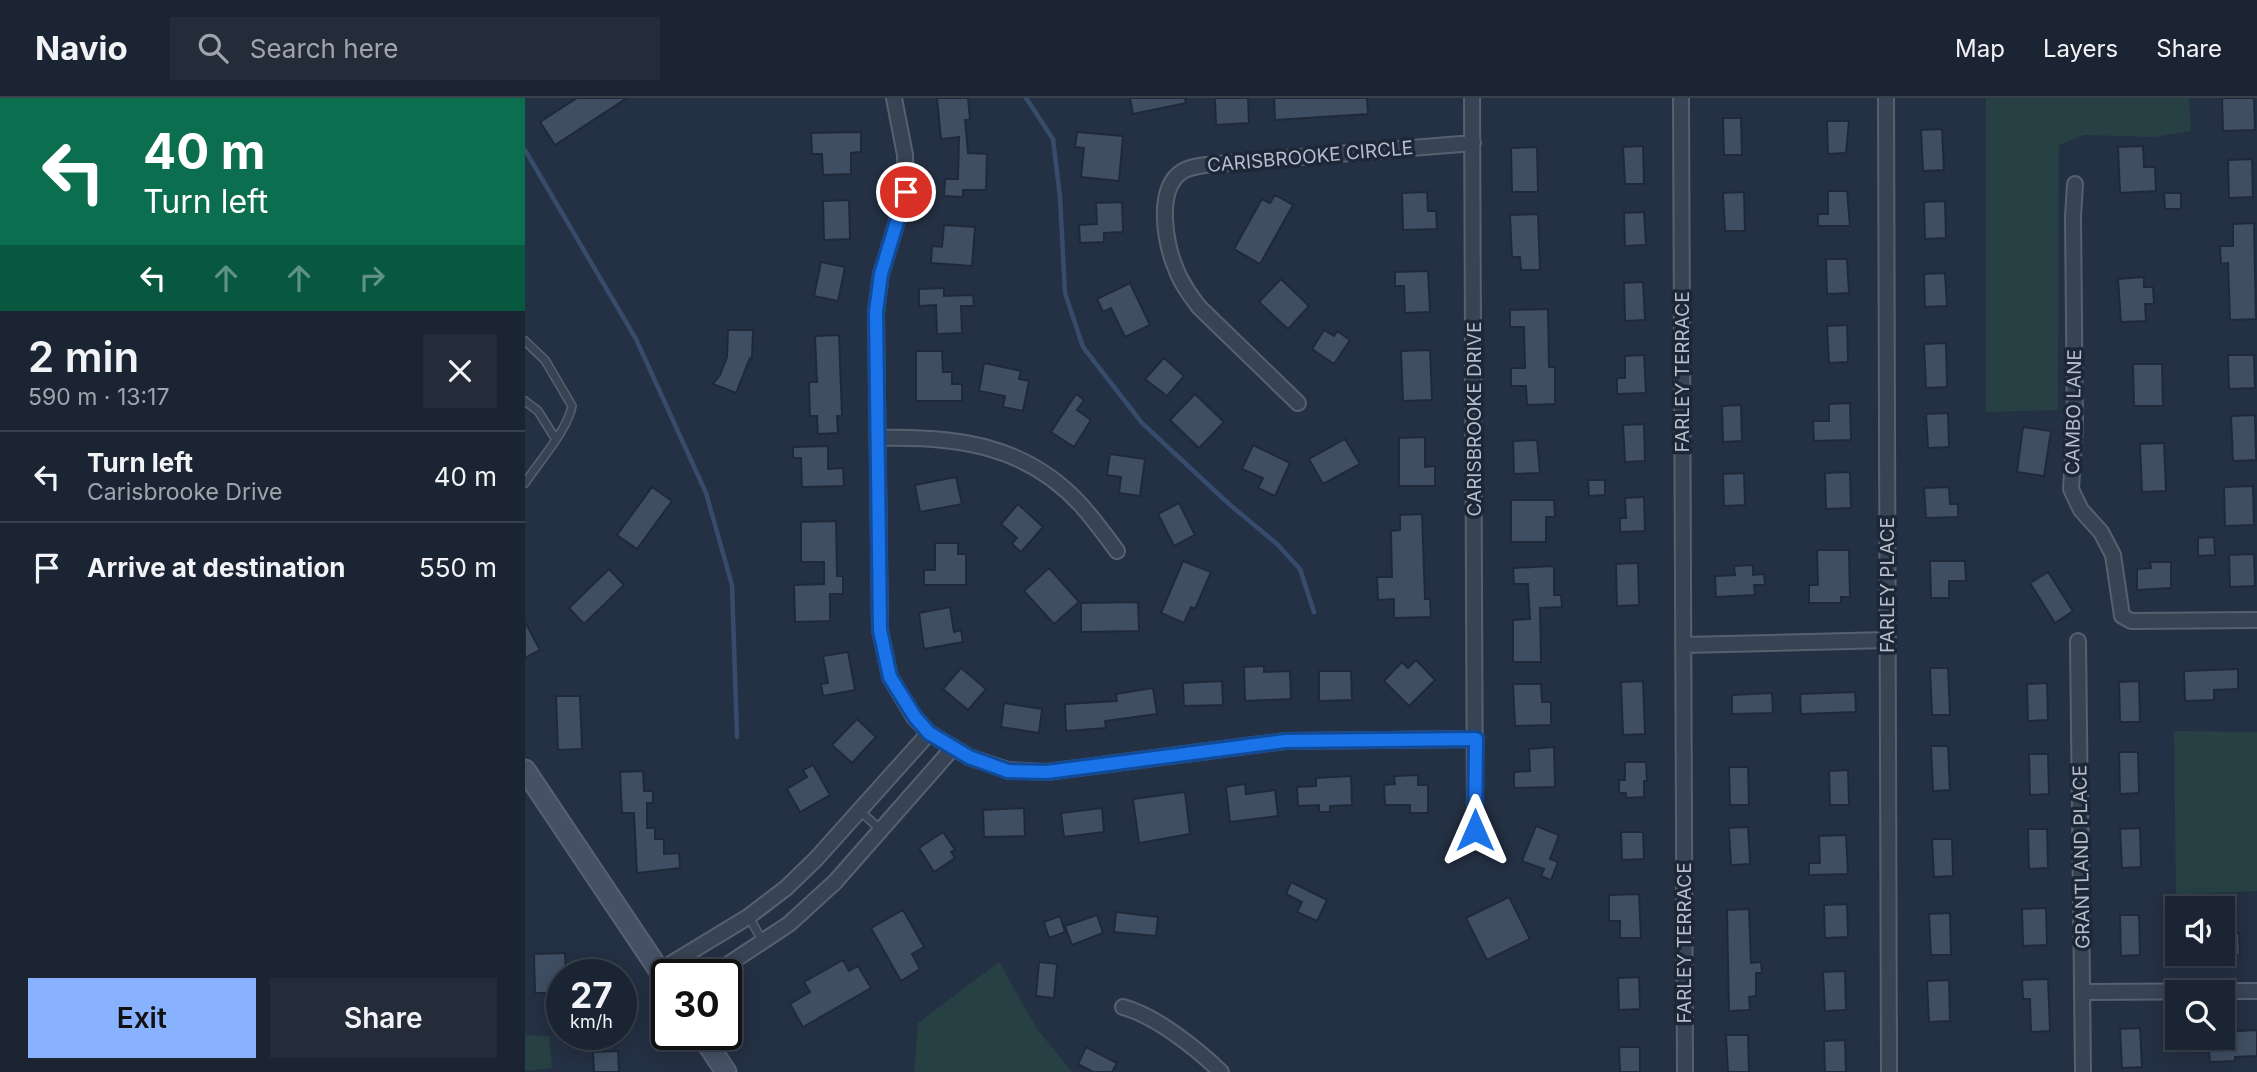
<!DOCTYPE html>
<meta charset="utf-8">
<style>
body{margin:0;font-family:Inter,sans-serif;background:#242c3a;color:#f1f3f6;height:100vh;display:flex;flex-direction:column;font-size:26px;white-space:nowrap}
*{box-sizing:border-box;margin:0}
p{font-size:23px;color:#a0a4ac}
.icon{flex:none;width:38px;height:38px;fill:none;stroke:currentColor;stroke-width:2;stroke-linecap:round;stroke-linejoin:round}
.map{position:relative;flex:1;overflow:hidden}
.sheet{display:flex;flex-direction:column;background:#1b2432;width:525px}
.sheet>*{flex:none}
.guide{background:#0b6e4f;color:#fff;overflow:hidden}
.tools{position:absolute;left:1640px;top:798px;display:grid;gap:14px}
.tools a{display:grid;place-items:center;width:70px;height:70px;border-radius:0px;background:#1b2432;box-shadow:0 4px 18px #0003,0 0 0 2px #39414d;font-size:35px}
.speed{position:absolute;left:21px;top:861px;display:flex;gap:14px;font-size:35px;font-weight:700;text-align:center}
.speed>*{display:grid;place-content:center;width:91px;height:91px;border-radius:50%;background:#1b2432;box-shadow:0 4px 18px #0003,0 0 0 2px #39414d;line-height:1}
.speed small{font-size:18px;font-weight:400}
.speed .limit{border:4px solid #111;border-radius:10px;background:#fff;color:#111}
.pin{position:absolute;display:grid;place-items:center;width:60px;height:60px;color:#fff;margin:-30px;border:4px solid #fff;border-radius:50%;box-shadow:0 2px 7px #0007}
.me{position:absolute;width:77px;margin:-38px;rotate:0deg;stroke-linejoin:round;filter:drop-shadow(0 0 5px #0008)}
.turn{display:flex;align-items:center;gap:24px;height:147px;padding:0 28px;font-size:32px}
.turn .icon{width:91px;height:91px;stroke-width:2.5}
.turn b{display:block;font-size:49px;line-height:60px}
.lanes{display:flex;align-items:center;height:66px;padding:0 28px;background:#0003;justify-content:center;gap:35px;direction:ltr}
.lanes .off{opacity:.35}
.round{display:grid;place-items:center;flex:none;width:74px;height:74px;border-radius:0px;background:#242c3a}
.headline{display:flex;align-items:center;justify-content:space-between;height:119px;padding:0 28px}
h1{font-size:42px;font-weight:600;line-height:52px}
.cta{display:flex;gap:14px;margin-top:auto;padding:14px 28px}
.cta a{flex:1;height:80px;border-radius:0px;background:#88b2ff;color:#111;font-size:28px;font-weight:600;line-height:80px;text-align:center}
.cta a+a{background:#242c3a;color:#f1f3f6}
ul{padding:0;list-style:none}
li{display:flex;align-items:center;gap:21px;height:91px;padding:0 28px;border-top:2px solid #39414d}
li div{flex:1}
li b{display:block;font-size:26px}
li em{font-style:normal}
header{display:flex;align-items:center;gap:42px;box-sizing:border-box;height:98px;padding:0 35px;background:#1b2432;border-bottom:2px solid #39414d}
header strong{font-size:33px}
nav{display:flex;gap:38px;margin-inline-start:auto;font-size:24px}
.search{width:490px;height:63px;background:#242c3a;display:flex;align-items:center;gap:18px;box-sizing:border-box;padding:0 24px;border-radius:0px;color:#a0a4ac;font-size:26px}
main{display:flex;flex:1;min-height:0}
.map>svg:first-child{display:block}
</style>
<header>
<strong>Navio</strong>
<div class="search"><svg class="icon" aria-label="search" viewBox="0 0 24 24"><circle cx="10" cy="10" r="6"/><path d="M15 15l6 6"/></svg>Search here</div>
<nav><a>Map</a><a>Layers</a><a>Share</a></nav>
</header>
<main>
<section class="sheet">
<div class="guide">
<div class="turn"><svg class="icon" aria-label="left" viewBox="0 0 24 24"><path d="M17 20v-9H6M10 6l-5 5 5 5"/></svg><div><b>40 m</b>Turn left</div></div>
<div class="lanes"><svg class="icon" aria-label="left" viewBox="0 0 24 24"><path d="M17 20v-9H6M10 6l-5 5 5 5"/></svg><svg class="icon off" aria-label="ahead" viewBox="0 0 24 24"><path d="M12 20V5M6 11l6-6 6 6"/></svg><svg class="icon off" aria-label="ahead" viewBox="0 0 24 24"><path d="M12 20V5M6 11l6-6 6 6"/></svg><svg class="icon off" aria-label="right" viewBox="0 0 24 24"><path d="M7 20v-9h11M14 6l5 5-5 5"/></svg></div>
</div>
<div class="headline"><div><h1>2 min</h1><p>590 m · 13:17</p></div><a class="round"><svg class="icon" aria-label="close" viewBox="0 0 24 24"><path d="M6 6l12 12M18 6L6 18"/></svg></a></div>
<ul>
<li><svg class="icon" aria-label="left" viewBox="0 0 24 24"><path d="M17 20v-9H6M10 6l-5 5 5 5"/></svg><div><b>Turn left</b><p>Carisbrooke Drive</p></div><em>40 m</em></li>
<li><svg class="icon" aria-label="arrive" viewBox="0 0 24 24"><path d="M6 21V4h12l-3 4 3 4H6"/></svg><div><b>Arrive at destination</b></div><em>550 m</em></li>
</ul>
<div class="cta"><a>Exit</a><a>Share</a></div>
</section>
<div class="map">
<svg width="1732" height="974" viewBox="0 0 1732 974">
<rect width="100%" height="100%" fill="#243043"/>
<path fill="#264044" d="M 1461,0 L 1664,0 L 1666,33 L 1629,39 L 1559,37 L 1534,47 L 1533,312 L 1461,314 Z
M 1649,633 L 1732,634 L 1732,793 L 1651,797 Z
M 474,864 L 512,931 L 547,974 L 389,974 L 393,925 Z
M 0,937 L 24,938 L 27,970 L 0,973 Z"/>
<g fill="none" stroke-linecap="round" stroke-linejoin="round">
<path stroke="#374b6c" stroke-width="4.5" d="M 501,0 L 528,41 L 535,99 L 540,195 L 558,249 L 617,325 L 704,406 L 752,446 L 775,471 L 789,514
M 0,52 L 111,241 L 181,395 L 207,487 L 212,639"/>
</g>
<path fill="#404e63" stroke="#1f293a" stroke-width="2" d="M 52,0 L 102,0 L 30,47 L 15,24 Z
M 412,0 L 443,0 L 445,22 L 440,22 L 443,55 L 462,56 L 461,92 L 438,92 L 438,99 L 419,98 L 420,81 L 433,81 L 434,39 L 416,41 Z
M 605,0 L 660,0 L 661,5 L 608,16 Z
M 690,0 L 723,0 L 724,25 L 691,27 Z
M 749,0 L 842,0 L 843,16 L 750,22 Z
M 1697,0 L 1729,0 L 1730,32 L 1698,33 Z
M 1198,20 L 1216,20 L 1217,57 L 1199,57 Z
M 1302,23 L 1324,23 L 1321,55 L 1303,56 Z
M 1417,31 L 1419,72 L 1398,73 L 1396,32 Z
M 336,34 L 336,54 L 326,55 L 326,76 L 298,77 L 297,56 L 287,56 L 286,35 Z
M 552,34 L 598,38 L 594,83 L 556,79 L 559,50 L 550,49 Z
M 1118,48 L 1119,86 L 1100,86 L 1098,49 Z
M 1618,48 L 1619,69 L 1630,69 L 1631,93 L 1595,95 L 1593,49 Z
M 1012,49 L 1013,94 L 987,94 L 986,50 Z
M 1727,61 L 1728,99 L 1704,100 L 1703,62 Z
M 1303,93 L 1322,93 L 1325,128 L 1293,128 L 1293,116 L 1303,116 Z
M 902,94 L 903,113 L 911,113 L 912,131 L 878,132 L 877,95 Z
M 1219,94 L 1220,133 L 1200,133 L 1198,95 Z
M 1639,95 L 1656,95 L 1656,111 L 1640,111 Z
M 750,97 L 768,107 L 735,166 L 709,151 L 737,101 L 745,105 Z
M 324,102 L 325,141 L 299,142 L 298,103 Z
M 1420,103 L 1421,140 L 1400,141 L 1399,104 Z
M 597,104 L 598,134 L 579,135 L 579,144 L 555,145 L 554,127 L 572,126 L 571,105 Z
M 1119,114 L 1121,147 L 1100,148 L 1099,115 Z
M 1013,116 L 1015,172 L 996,172 L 995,159 L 987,159 L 985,117 Z
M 1729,125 L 1731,221 L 1705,222 L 1703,165 L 1696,166 L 1695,148 L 1708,148 L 1708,126 Z
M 419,127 L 450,129 L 447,168 L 406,165 L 407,148 L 417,149 Z
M 1301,161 L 1322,161 L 1324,195 L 1302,196 Z
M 296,164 L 320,169 L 313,203 L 289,198 Z
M 903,173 L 905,214 L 880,215 L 879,188 L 870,188 L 870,174 Z
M 1420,175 L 1422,208 L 1400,209 L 1399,176 Z
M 1619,179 L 1619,189 L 1628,189 L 1629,206 L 1620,206 L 1621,223 L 1596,224 L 1593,181 Z
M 756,181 L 784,208 L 763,231 L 734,204 Z
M 1118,184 L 1120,222 L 1100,223 L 1099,185 Z
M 605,185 L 625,227 L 600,239 L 586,210 L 578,214 L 572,201 Z
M 419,190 L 419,198 L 448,197 L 449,208 L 436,208 L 437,235 L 412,236 L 411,207 L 394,208 L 394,191 Z
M 1023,211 L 1024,269 L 1030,269 L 1030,306 L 1002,307 L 1001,288 L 986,288 L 986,270 L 1000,270 L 999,229 L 985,229 L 985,212 Z
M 1322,227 L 1323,264 L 1304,265 L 1302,228 Z
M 203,232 L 228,232 L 227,261 L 225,260 L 211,295 L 188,286 L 195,277 L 202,259 Z
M 799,232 L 809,238 L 812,233 L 825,242 L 809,266 L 787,251 Z
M 314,237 L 317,318 L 312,318 L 313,335 L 293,336 L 292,318 L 285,318 L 284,284 L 292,284 L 290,238 Z
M 1421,245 L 1422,289 L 1401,290 L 1399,246 Z
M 905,252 L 907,302 L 878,303 L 876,253 Z
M 391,253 L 417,253 L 418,274 L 427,274 L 427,286 L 437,286 L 437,303 L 391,303 Z
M 1119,257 L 1121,295 L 1092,296 L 1092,280 L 1100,280 L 1100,258 Z
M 1703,257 L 1729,257 L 1730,290 L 1704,291 Z
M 639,260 L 659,278 L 642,298 L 620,281 Z
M 459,265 L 496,273 L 494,281 L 504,283 L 498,313 L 478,309 L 480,298 L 454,293 Z
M 1608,266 L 1637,266 L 1638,308 L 1609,308 Z
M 551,296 L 559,302 L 552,312 L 566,322 L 549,349 L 526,334 Z
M 670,296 L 699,324 L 674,350 L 645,322 Z
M 1325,305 L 1326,342 L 1289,343 L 1288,323 L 1304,323 L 1304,306 Z
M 1216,307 L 1217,343 L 1198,344 L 1197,308 Z
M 1423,315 L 1424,349 L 1403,350 L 1401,316 Z
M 1730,317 L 1731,362 L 1708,363 L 1706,318 Z
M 1119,326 L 1120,363 L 1100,364 L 1098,327 Z
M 1498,329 L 1526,333 L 1519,378 L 1492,374 Z
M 900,339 L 900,369 L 910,368 L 910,388 L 874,388 L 874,340 Z
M 820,341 L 835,366 L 798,386 L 784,361 Z
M 1012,342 L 1015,375 L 989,376 L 988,343 Z
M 1639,345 L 1641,393 L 1617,394 L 1615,346 Z
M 728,347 L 765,365 L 750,398 L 733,390 L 738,380 L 717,371 Z
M 303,348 L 303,371 L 318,370 L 319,388 L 277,389 L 276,360 L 268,360 L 268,349 Z
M 585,356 L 620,361 L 615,398 L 594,395 L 596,379 L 582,377 Z
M 1325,374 L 1326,410 L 1301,411 L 1300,375 Z
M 1219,375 L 1220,407 L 1199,408 L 1198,376 Z
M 431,379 L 437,406 L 395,414 L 390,387 Z
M 1063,382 L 1080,382 L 1080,397 L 1064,398 Z
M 1728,388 L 1729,427 L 1700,428 L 1699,389 Z
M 127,389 L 147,403 L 112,451 L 92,437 Z
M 1424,389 L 1425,406 L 1433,406 L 1433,419 L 1401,420 L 1399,390 Z
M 1119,399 L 1120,433 L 1095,434 L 1095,420 L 1101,420 L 1100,400 Z
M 986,402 L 1029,402 L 1030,419 L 1021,419 L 1021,444 L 986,444 Z
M 654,405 L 670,437 L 649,448 L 633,416 Z
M 493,406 L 518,429 L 496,454 L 487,446 L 492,440 L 476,426 Z
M 897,416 L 900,501 L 905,501 L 906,519 L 869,520 L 869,501 L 853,502 L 852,479 L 867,479 L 866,433 L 875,432 L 875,417 Z
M 311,423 L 312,478 L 318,478 L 318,496 L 305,496 L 305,523 L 270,524 L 269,487 L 299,486 L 299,464 L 276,464 L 276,424 Z
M 1689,439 L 1690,457 L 1673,458 L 1673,440 Z
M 410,445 L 433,445 L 433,456 L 441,456 L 441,487 L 399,487 L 399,472 L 410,472 Z
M 1292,452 L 1324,452 L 1325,499 L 1316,499 L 1316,505 L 1284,505 L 1284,487 L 1293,487 Z
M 1729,456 L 1730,488 L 1705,489 L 1704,457 Z
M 658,463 L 686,474 L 670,511 L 666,509 L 659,525 L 636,515 Z
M 1405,463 L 1440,463 L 1441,483 L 1424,483 L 1424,500 L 1406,500 Z
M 1625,464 L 1646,464 L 1646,490 L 1612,492 L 1612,471 L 1626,470 Z
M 1113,465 L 1114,507 L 1092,508 L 1091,466 Z
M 1228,467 L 1228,477 L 1239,476 L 1240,487 L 1229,487 L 1230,497 L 1191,499 L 1190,478 L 1210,477 L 1209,468 Z
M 1029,468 L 1029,497 L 1036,497 L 1037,509 L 1015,510 L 1016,564 L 988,564 L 988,522 L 1005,521 L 1003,486 L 989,486 L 988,470 Z
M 524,470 L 554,504 L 529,526 L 499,493 Z
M 84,471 L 99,487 L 59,526 L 44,510 Z
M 1523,474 L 1548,513 L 1530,525 L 1505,485 Z
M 613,504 L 614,533 L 556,534 L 556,505 Z
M 425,509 L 429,534 L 436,532 L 438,544 L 399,551 L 394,515 Z
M 0,524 L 15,552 L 0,560 Z
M 323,554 L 330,592 L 298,598 L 296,586 L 303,585 L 298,558 Z
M 891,562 L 910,582 L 884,608 L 859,583 L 877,564 L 883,570 Z
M 739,568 L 739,574 L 765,573 L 766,601 L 720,603 L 719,569 Z
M 436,570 L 461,591 L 443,612 L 418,591 Z
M 1405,570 L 1423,570 L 1425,617 L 1407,617 Z
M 1713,571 L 1713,591 L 1689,592 L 1689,602 L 1660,603 L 1659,573 Z
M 794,573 L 826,573 L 827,602 L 794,603 Z
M 697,583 L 698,607 L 659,608 L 658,585 Z
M 1118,583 L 1120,636 L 1098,637 L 1096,584 Z
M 1614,583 L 1615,624 L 1595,624 L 1594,584 Z
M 1522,585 L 1523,622 L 1503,623 L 1502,586 Z
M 988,586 L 1016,586 L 1017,604 L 1026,604 L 1026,627 L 990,628 Z
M 628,590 L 632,616 L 580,623 L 581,630 L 541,633 L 540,606 L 592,603 L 591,596 Z
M 1330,594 L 1331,614 L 1276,616 L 1275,596 Z
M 1247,595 L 1248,615 L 1207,616 L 1207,597 Z
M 31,598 L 55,598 L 57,651 L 33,652 Z
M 479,605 L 517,611 L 514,635 L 476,629 Z
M 332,621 L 351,639 L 327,665 L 307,647 Z
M 1406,648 L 1423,648 L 1425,692 L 1408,693 Z
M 1029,649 L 1030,689 L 989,690 L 989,674 L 1005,673 L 1004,651 Z
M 1594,654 L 1613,654 L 1614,695 L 1595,696 Z
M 1504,656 L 1523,656 L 1524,696 L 1505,697 Z
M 1100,664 L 1121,664 L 1122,683 L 1119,683 L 1119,699 L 1101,700 L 1101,695 L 1094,695 L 1094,682 L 1100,682 Z
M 288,667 L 305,697 L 275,714 L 262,691 L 282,679 L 278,672 Z
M 1204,669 L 1223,669 L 1224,707 L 1205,707 Z
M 1323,672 L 1324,707 L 1305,707 L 1304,673 Z
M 118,673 L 119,693 L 128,693 L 128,705 L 122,705 L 122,730 L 130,730 L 130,741 L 139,741 L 139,756 L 154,755 L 155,770 L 112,775 L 109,715 L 97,715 L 95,674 Z
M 893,677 L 893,687 L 903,687 L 903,715 L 885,715 L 885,707 L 860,707 L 859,687 L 870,686 L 869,678 Z
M 826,678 L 827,707 L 805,708 L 805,714 L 794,714 L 794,707 L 773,708 L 772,689 L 791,688 L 791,680 Z
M 720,686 L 721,696 L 750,692 L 753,718 L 705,724 L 701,689 Z
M 660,694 L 665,736 L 614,745 L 608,701 Z
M 499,710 L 500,738 L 459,739 L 458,712 Z
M 577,710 L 579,734 L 539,739 L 536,715 Z
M 1011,728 L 1034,737 L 1025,761 L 1033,764 L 1026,782 L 1016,778 L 1019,771 L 997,763 Z
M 1223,729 L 1225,766 L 1206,767 L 1204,730 Z
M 1615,730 L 1616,769 L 1597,770 L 1595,731 Z
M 1503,731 L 1522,731 L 1523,770 L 1504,771 Z
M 418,734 L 430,752 L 426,754 L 430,760 L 409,774 L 394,750 Z
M 1096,734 L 1118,734 L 1119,761 L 1097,762 Z
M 1321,737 L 1323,776 L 1284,777 L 1284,765 L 1295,765 L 1294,738 Z
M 1407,741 L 1427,741 L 1428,778 L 1409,779 Z
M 766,784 L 802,802 L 792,823 L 772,814 L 777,804 L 761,796 Z
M 1114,796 L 1116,840 L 1095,840 L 1095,823 L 1084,823 L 1084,797 Z
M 984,799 L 1005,841 L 962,862 L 941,820 Z
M 1322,806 L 1323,839 L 1300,840 L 1299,807 Z
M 1521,810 L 1522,847 L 1498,848 L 1497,811 Z
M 1224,811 L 1226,865 L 1236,864 L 1237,875 L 1231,875 L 1231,898 L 1224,899 L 1225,912 L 1204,913 L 1202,812 Z
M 378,812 L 399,849 L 387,856 L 395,871 L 376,883 L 346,830 Z
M 591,814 L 633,819 L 631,838 L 589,834 Z
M 1425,815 L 1426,857 L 1406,857 L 1404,816 Z
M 572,817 L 578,835 L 547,847 L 540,828 Z
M 1595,817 L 1614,817 L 1615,857 L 1596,858 Z
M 535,818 L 540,834 L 524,840 L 519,824 Z
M 1714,835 L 1715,857 L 1698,858 L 1698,836 Z
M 40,855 L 41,877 L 37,877 L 37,906 L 20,907 L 20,895 L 10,895 L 9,856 Z
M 318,862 L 324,873 L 333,868 L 346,890 L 278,929 L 265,906 L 285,894 L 279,884 Z
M 514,864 L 532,866 L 529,900 L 511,898 Z
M 1320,873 L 1321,912 L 1300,913 L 1298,874 Z
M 1114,879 L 1115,911 L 1094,912 L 1093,880 Z
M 1523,881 L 1525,933 L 1506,934 L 1505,901 L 1498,901 L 1497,882 Z
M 1424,882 L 1425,923 L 1404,924 L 1402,883 Z
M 1615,930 L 1617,969 L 1597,970 L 1595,931 Z
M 1732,932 L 1732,958 L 1710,959 L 1710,963 L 1685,964 L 1684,954 L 1667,954 L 1667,940 L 1698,940 L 1698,934 Z
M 1201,937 L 1223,937 L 1224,974 L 1203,974 Z
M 1320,942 L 1321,974 L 1300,974 L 1299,943 Z
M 561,949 L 592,965 L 587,974 L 568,974 L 553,966 Z
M 1094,949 L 1115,949 L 1115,974 L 1095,974 Z
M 93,953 L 94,974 L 69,974 L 68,954 Z"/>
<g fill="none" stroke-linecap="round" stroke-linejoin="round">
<g stroke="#576070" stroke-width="10">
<path id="lane" d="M 0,243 L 20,262 L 47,308 C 43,331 14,364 0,385
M 0,303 L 13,313 L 30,340
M 335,713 L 356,732
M 224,819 L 238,844"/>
</g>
<g stroke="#576070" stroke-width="18">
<path id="street" d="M 369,0 L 380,57 L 381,94 L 356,176 L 351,214 L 355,532 L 365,579 L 389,619 L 404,635 L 444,659 L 483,672 L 522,674 L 760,643 L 951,641
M 947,0 L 950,732
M 1156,0 L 1160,974
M 1361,0 L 1364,974
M 1550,86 L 1548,119 L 1550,328 L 1546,391 L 1556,412 L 1576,434 L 1588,457 L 1597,518 L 1606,523 L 1732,522
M 773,305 L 674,209 C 665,197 656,185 651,171 C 640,146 630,90 658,73 C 667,68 680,67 691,66 L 948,45
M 353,340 C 429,338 500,346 555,406 C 568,420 580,437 592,453
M 1553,543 L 1558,974
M 1158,547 L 1363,542
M 134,873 L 223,819 L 261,790 L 291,761 L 404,635
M 187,877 L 264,826 L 310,784 L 427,651
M 1557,894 L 1732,893
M 598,909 C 631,918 671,950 696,974"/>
</g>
<g stroke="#576070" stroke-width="23">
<path id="secondary" d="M 0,672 L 142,884
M 176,936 L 201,974"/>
</g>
<use href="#lane" stroke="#384353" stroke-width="7"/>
<use href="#street" stroke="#384353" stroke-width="14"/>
<use href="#secondary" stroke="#465166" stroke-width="19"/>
</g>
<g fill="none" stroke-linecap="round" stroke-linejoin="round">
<g stroke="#114b97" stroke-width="18">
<path id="route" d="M 381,94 L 356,176 L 351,214 L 355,532 L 365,579 L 390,619 L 404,635 L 444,659 L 483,673 L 522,674 L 760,643 L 951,641 L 950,732"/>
</g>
<use href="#route" stroke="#1a73e8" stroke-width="12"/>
</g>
<g text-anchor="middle" stroke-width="7" stroke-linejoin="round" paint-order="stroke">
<g font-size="19" fill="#b6becd" stroke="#1d2738">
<text transform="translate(785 58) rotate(-5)" y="7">CARISBROOKE CIRCLE</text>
<text transform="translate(1157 274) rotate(-90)" y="7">FARLEY TERRACE</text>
<text transform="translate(1548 314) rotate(-89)" y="7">CAMBO LANE</text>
<text transform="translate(949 321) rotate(-90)" y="7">CARISBROOKE DRIVE</text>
<text transform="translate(1362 487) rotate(-90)" y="7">FARLEY PLACE</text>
<text transform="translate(1556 759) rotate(-91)" y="7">GRANTLAND PLACE</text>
<text transform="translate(1159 845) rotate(-90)" y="7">FARLEY TERRACE</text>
</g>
</g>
</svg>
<div class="tools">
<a><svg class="icon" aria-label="sound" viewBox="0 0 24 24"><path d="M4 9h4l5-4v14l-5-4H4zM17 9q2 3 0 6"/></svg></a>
<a><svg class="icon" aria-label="search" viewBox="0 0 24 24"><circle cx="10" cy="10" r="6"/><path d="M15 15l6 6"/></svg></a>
</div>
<div class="speed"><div>27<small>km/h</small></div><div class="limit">30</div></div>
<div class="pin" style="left:381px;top:94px;background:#d93025"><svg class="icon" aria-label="arrive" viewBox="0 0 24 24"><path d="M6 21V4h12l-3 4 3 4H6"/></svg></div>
<svg class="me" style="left:950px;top:732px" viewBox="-20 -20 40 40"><path d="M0-17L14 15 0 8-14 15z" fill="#1a73e8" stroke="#fff" stroke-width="4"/></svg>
</div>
</main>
